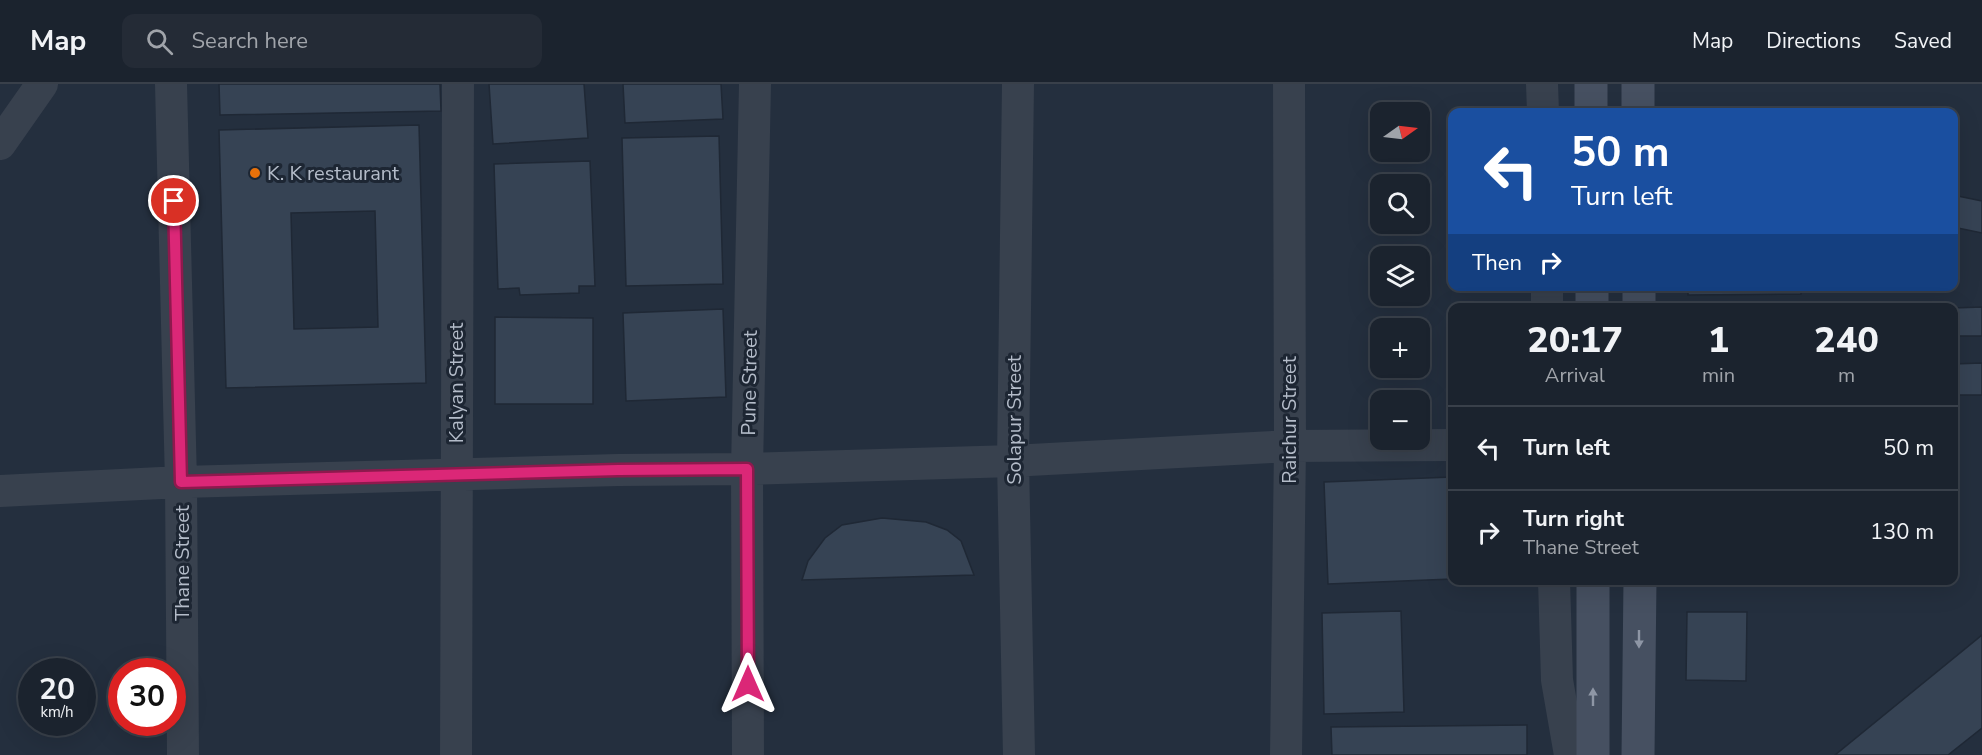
<!DOCTYPE html>
<meta charset="utf-8">
<style>
body{margin:0;font-family:"Nunito Sans",sans-serif;background:#242b36;color:#f1f3f6;height:100vh;display:flex;flex-direction:column;font-size:22px;white-space:nowrap}
*{box-sizing:border-box;margin:0}
p{font-size:20px;color:#a0a4aa}
.icon{flex:none;width:33px;height:33px;fill:none;stroke:currentColor;stroke-width:2;stroke-linecap:round;stroke-linejoin:round}
.map{position:relative;flex:1;overflow:hidden}
.drawer{position:absolute;left:1448px;top:219px;width:510px;height:282px;display:flex;flex-direction:column;background:#1b232e;border-radius:12px;box-shadow:0 6px 24px #0002,0 0 0 2px #39404a}
.drawer>*{flex:none}
.top-card{position:absolute;left:1448px;top:24px;width:510px;height:183px;border-radius:12px;box-shadow:0 6px 24px #0002,0 0 0 2px #39404a;background:#1a4fa0;color:#fff;overflow:hidden}
.needle{width:39px;rotate:76deg}
.tools{position:absolute;left:1370px;top:18px;display:grid;gap:12px}
.tools a{display:grid;place-items:center;width:60px;height:60px;border-radius:12px;background:#1b232e;box-shadow:0 6px 24px #0002,0 0 0 2px #39404a;font-size:30px}
.speed{position:absolute;left:18px;top:574px;display:flex;gap:12px;font-size:30px;font-weight:700;text-align:center}
.speed>*{display:grid;place-content:center;width:78px;height:78px;border-radius:50%;background:#1b232e;box-shadow:0 6px 24px #0002,0 0 0 2px #39404a;line-height:1}
.speed small{font-size:15px;font-weight:400}
.speed .limit{border:9px solid #d22;background:#fff;color:#111}
.pin{position:absolute;display:grid;place-items:center;width:51px;height:51px;color:#fff;margin:-26px;border:3px solid #fff;border-radius:50%;box-shadow:0 2px 6px #0007}
.me{position:absolute;width:66px;margin:-33px;rotate:0deg;stroke-linejoin:round;filter:drop-shadow(0 0 4px #0008)}
.turn{display:flex;align-items:center;gap:21px;height:126px;padding:0 24px;font-size:27px}
.turn .icon{width:78px;height:78px;stroke-width:2.5}
.turn b{display:block;font-size:42px;line-height:51px}
.then{display:flex;align-items:center;height:57px;padding:0 24px;background:#0003;gap:12px;font-size:22px}
.eta{display:flex;justify-content:space-evenly;align-items:center;height:102px;text-align:center}
.eta b{font-size:36px;font-weight:800;line-height:42px}
ul{padding:0;list-style:none}
li{display:flex;align-items:center;gap:18px;height:84px;padding:0 24px;border-top:2px solid #39404a}
li div{flex:1}
li b{display:block;font-size:22px}
li em{font-style:normal}
header{display:flex;align-items:center;gap:36px;box-sizing:border-box;height:84px;padding:0 30px;background:#1b232e;border-bottom:2px solid #39404a}
header strong{font-size:28px}
nav{display:flex;gap:33px;margin-inline-start:auto;font-size:21px}
.search{width:420px;height:54px;background:#242b36;display:flex;align-items:center;gap:15px;box-sizing:border-box;padding:0 21px;border-radius:12px;color:#a0a4aa;font-size:22px}
.map>svg:first-child{display:block}
</style>
<header>
<strong>Map</strong>
<div class="search"><svg class="icon" aria-label="search" viewBox="0 0 24 24"><circle cx="10" cy="10" r="6"/><path d="M15 15l6 6"/></svg>Search here</div>
<nav><a>Map</a><a>Directions</a><a>Saved</a></nav>
</header>
<div class="map">
<svg width="1982" height="671" viewBox="0 0 1982 671">
<rect width="100%" height="100%" fill="#242f3e"/>
<path fill="#364354" stroke="#1f2835" stroke-width="1.5" fill-rule="evenodd" d="M 219,0 L 440,0 L 441,27 L 220,31 Z
M 489,0 L 584,0 L 588,54 L 493,60 Z
M 623,0 L 721,0 L 723,35 L 625,39 Z
M 419,41 L 426,299 L 226,304 L 219,46 ZM 375,127 L 378,243 L 294,245 L 291,129 Z
M 719,52 L 723,200 L 626,202 L 622,54 Z
M 590,77 L 595,202 L 579,202 L 579,209 L 520,211 L 519,204 L 498,205 L 494,80 Z
M 1953,111 L 1982,117 L 1982,149 L 1953,143 Z
M 1688,202 L 1801,202 L 1801,210 L 1688,211 Z
M 1982,223 L 1982,252 L 1953,252 L 1953,224 Z
M 723,225 L 726,313 L 626,317 L 623,229 Z
M 495,233 L 593,234 L 593,320 L 495,320 Z
M 1982,279 L 1982,311 L 1953,311 L 1953,280 Z
M 1452,393 L 1452,495 L 1328,500 L 1324,398 Z
M 882,434 L 926,438 L 947,446 L 961,457 L 974,491 L 802,496 L 808,477 L 825,454 L 842,441 Z
M 1401,527 L 1404,628 L 1324,630 L 1322,529 Z
M 1687,528 L 1747,528 L 1746,597 L 1686,596 Z
M 1982,551 L 1982,644 L 1948,671 L 1835,671 Z
M 1527,641 L 1527,671 L 1332,671 L 1331,643 Z"/>
<g fill="none" stroke-linecap="round" stroke-linejoin="round">
<path stroke="#38414e" stroke-width="32" d="M 171,0 L 181,398 L 183,671
M 1018,0 L 1013,377 L 1019,671
M 1542,0 L 1543,28
M 0,60 L 42,0
M 1547,202 L 1547,224
M 0,407 L 181,398 L 618,386 L 747,385 L 1013,377 L 1290,362 L 1452,361
M 1554,496 L 1557,596 L 1570,671
M 456,671 L 458,0
M 748,671 L 747,385 L 755,0
M 1286,671 L 1290,362 L 1289,0"/>
<path stroke="#465061" stroke-width="33" d="M 1591,0 L 1591,28
M 1638,0 L 1638,28
M 1592,202 L 1592,224
M 1639,202 L 1639,224
M 1593,496 L 1593,671
M 1638,671 L 1640,496"/>
</g>
<defs><path id="oneway-solid" d="M-6-.8H1V-3.2L6.5 0L1 3.2V.8H-6Z" transform="scale(1.5)"/></defs>
<g fill="#8e96a5">
<use href="#oneway-solid" transform="translate(1639 555) rotate(90)"/>
<use href="#oneway-solid" transform="translate(1593 613) rotate(-90)"/>
</g>
<g fill="none" stroke-linecap="round" stroke-linejoin="round">
<g stroke="#8e194d" stroke-width="15">
<path id="route" d="M 174,117 L 181,398 L 618,386 L 747,385 L 748,600"/>
</g>
<use href="#route" stroke="#db2777" stroke-width="10"/>
</g>
<circle fill="#e8710a" stroke="#1d2633" stroke-width="2" cx="255" cy="89" r="6"/>
<g text-anchor="middle" stroke-width="6" stroke-linejoin="round" paint-order="stroke">
<g font-size="20" fill="#b4bcc9" stroke="#1d2633" text-anchor="start">
<text x="267" y="96">K. K restaurant</text>
</g>
<g font-size="20" fill="#b4bcc9" stroke="#1d2633">
<text transform="translate(456 299) rotate(-90)" y="7">Kalyan Street</text>
<text transform="translate(749 299) rotate(-89)" y="7">Pune Street</text>
<text transform="translate(1014 336) rotate(-90)" y="7">Solapur Street</text>
<text transform="translate(1289 336) rotate(-90)" y="7">Raichur Street</text>
<text transform="translate(182 479) rotate(-90)" y="7">Thane Street</text>
</g>
</g>
</svg>
<div class="tools">
<a><svg class="needle" viewBox="-14 -14 28 28"><path d="M0-13l5 13h-10z" fill="#e53935"/><path d="M0 13l5-13h-10z" fill="#a0a4aa"/></svg></a>
<a><svg class="icon" aria-label="search" viewBox="0 0 24 24"><circle cx="10" cy="10" r="6"/><path d="M15 15l6 6"/></svg></a>
<a><svg class="icon" aria-label="layers" viewBox="0 0 24 24"><path d="M12 4l9 5-9 5-9-5zM3 14l9 5 9-5"/></svg></a>
<a>+</a>
<a>−</a>
</div>
<div class="speed"><div>20<small>km/h</small></div><div class="limit">30</div></div>
<div class="pin" style="left:174px;top:117px;background:#d93025"><svg class="icon" aria-label="arrive" viewBox="0 0 24 24"><path d="M6 21V4h12l-3 4 3 4H6"/></svg></div>
<svg class="me" style="left:748px;top:600px" viewBox="-20 -20 40 40"><path d="M0-17L14 15 0 8-14 15z" fill="#db2777" stroke="#fff" stroke-width="4"/></svg>
<div class="top-card">
<div class="turn"><svg class="icon" aria-label="left" viewBox="0 0 24 24"><path d="M17 20v-9H6M10 6l-5 5 5 5"/></svg><div><b>50 m</b>Turn left</div></div>
<div class="then">Then<svg class="icon" aria-label="right" viewBox="0 0 24 24"><path d="M7 20v-9h11M14 6l5 5-5 5"/></svg></div>
</div>
<section class="drawer">
<div class="eta">
<div><b>20:17</b><p>Arrival</p></div>
<div><b>1</b><p>min</p></div>
<div><b>240</b><p>m</p></div>
</div>
<ul>
<li><svg class="icon" aria-label="left" viewBox="0 0 24 24"><path d="M17 20v-9H6M10 6l-5 5 5 5"/></svg><div><b>Turn left</b></div><em>50 m</em></li>
<li><svg class="icon" aria-label="right" viewBox="0 0 24 24"><path d="M7 20v-9h11M14 6l5 5-5 5"/></svg><div><b>Turn right</b><p>Thane Street</p></div><em>130 m</em></li>
</ul>
</section>
</div>
